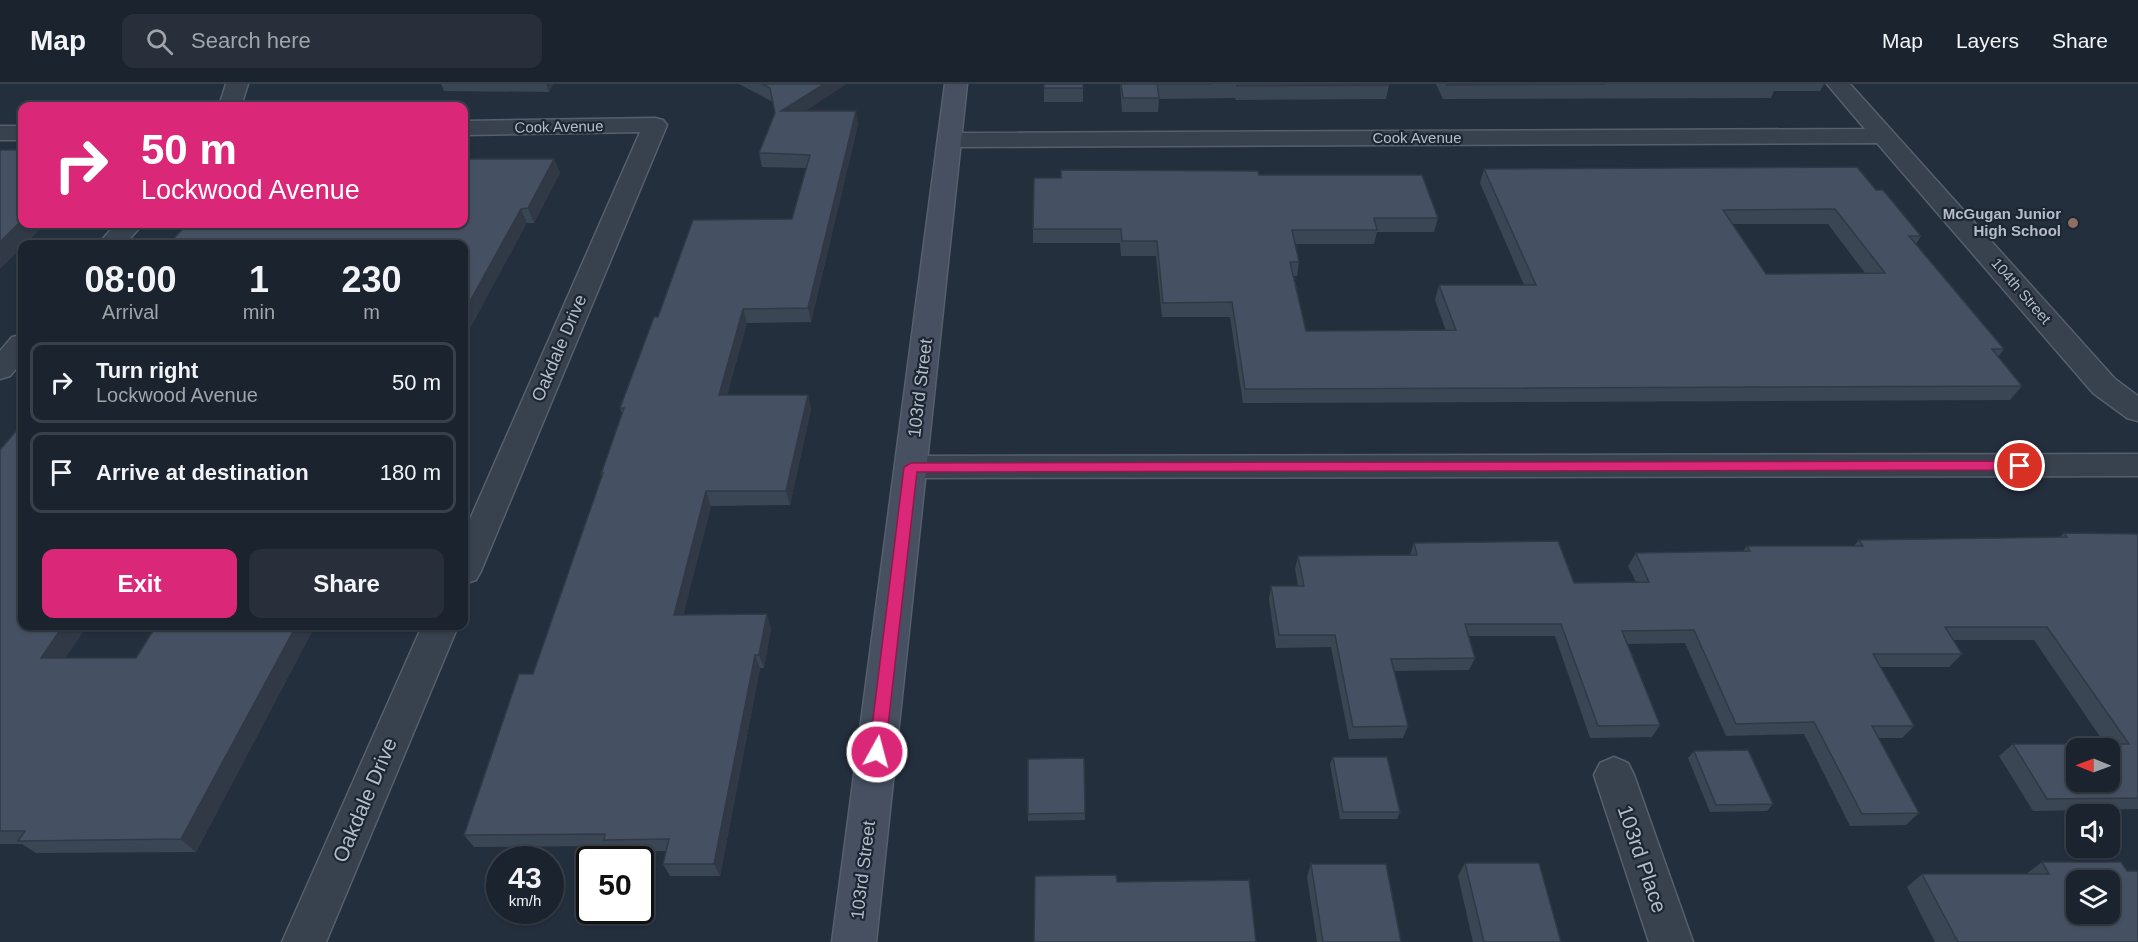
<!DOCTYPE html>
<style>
body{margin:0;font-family:Arial,sans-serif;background:#282f3a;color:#f1f3f6;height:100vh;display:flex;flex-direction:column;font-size:22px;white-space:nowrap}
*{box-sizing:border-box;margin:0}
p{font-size:20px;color:#a0a4aa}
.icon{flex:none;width:33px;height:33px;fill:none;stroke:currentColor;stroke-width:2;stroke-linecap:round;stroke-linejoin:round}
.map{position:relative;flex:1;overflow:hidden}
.drawer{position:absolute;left:18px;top:156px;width:450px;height:390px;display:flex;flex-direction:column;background:#1b232e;border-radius:12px;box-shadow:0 2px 4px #0004,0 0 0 2px #39404a}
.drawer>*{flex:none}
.banner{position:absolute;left:18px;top:18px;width:450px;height:126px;border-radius:12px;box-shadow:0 2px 4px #0004,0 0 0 2px #39404a;background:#db2777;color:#fff;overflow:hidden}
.needle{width:39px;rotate:271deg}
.controls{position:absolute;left:2066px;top:654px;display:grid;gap:12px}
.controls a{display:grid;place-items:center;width:54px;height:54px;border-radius:12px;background:#1b232e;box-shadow:0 2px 4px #0004,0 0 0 2px #39404a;font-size:30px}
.speed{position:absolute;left:486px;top:762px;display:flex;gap:12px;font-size:30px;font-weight:700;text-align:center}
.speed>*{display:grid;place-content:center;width:78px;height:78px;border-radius:50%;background:#1b232e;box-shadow:0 2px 4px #0004,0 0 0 2px #39404a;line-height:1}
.speed small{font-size:15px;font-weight:400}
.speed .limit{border:3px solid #111;border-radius:9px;background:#fff;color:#111}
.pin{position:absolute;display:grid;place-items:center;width:51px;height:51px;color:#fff;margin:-26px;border:3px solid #fff;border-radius:50%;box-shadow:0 2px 6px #0007}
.me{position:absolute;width:66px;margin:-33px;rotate:7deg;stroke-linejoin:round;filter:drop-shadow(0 0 4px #0008)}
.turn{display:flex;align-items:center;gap:21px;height:126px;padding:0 24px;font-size:27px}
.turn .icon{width:78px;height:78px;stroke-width:2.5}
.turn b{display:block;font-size:42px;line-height:51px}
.eta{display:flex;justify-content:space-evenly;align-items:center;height:102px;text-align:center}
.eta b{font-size:36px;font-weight:600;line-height:42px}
.action{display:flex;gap:12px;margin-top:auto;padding:12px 24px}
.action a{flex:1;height:69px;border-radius:12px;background:#db2777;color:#fff;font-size:24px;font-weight:600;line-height:69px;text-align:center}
.action a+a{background:#282f3a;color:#f1f3f6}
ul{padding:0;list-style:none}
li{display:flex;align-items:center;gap:18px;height:81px;margin:0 12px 9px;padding:0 12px;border:3px solid #39404a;border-radius:12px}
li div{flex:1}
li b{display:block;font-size:22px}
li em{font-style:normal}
header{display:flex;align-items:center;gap:36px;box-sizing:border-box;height:84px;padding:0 30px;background:#1b232e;border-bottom:2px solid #39404a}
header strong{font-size:28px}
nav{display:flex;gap:33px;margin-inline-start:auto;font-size:21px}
.search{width:420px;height:54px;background:#282f3a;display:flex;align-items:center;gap:15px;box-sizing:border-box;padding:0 21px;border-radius:12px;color:#a0a4aa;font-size:22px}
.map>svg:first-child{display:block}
</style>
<header>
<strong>Map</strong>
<div class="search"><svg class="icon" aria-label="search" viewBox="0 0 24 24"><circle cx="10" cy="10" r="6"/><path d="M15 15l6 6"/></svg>Search here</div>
<nav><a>Map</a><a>Layers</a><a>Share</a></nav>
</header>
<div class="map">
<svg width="2138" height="858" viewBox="0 0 2138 858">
<rect width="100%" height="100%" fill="#242f3e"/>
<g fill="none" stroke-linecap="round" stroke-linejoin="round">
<g stroke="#565f6c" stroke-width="3">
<path id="minor" d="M 226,0 L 248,0 L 241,22 L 219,22 Z
M 1827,0 L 1850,0 L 2115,295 L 2138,312 L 2138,337 L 2127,334 L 2093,309 L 1877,59 L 950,63 L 942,61 L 938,56 L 942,51 L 950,49 L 1865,45 Z
M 655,34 L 663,36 L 667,41 L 481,487 L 476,496 L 464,500 L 464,449 L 640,48 L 464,51 L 464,37 Z
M 0,42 L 22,42 L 22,56 L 0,56 Z
M 116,140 L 143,140 L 125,160 L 98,160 Z
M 22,251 L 22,278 L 10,292 L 0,295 L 0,267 L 12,253 Z
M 2138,370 L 2138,392 L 911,394 L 900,391 L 895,383 L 900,375 L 911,372 Z
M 422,542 L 458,542 L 326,858 L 282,858 Z
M 1614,673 L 1628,679 L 1634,691 L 1693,858 L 1649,858 L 1594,691 L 1600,679 Z"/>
</g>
<g stroke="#565f6c" stroke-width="3">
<path id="secondary" d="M 945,0 L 967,0 L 876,858 L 832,858 Z"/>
</g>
<use href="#minor" fill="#38414e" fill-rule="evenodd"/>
<use href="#secondary" fill="#465061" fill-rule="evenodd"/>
</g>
<path fill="#3b4654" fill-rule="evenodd" d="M 441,0 L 553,0 L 549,8 L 444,7 Z
M 739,0 L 846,0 L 805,27 L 858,40 L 811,238 L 747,239 L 727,311 L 808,311 L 811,325 L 790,421 L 711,422 L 683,531 L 771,544 L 764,584 L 760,584 L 720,792 L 670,792 L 663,780 L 666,767 L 611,768 L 608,762 L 474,763 L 464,751 L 533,590 L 602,393 L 601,390 L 622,330 L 620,324 L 658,233 L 792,135 L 806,84 L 762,83 L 759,69 L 775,30 L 773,18 Z
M 1044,0 L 1083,0 L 1083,18 L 1044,18 Z
M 1120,0 L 1388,0 L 1389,1 L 1386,15 L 1236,16 L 1235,14 L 1159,15 L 1158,28 L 1122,28 Z
M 1436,0 L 1824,0 L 1820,7 L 1774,7 L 1771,14 L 1443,15 Z
M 554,75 L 560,89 L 534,139 L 187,140 Z
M 1484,85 L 1876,106 L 1921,152 L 1916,160 L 2004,265 L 1998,273 L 2022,302 L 2010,316 L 1243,319 L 1230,233 L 1162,233 L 1156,172 L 1121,172 L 1120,159 L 1033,159 L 1033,145 L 1259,91 L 1438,134 L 1434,148 L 1377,148 L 1374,160 L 1295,160 L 1299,178 L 1297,192 L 1294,192 L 1306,247 L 1446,247 L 1435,216 L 1439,201 L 1524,201 L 1480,99 ZM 1732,140 L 1828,140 L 1865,189 L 1766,190 Z
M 0,366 L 22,542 L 87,542 L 65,574 L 136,574 L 156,542 L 315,542 L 196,768 L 36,769 L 22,760 L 0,760 Z
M 2064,449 L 2138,450 L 2138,725 L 2033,727 L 1999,672 L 2013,660 L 2105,660 L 2034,556 L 1953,556 L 1962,570 L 1949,583 L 1881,583 L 1914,642 L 1902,654 L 1878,654 L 1919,729 L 1906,741 L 1850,742 L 1804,650 L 1726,652 L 1685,559 L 1628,560 L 1660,641 L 1652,653 L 1590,654 L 1555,552 L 1469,552 L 1475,574 L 1469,586 L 1394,587 L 1408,642 L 1403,654 L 1349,655 L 1331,563 L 1276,564 L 1269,515 L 1271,502 L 1298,502 L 1295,485 L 1298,472 L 1410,471 L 1414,459 L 1574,499 L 1636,498 L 1628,482 L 1636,469 L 1743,467 L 1747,462 L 1854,462 L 1859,456 L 2060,453 Z
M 1694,667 L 1773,720 L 1767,727 L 1710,728 L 1688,674 Z
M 1333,673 L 1400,728 L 1397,735 L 1340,735 L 1330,680 Z
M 1084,674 L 1085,736 L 1028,737 L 1028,730 Z
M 2042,778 L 2127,787 L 2138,858 L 1935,858 L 1907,803 L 1922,790 L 2026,790 Z
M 1465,779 L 1561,858 L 1473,858 L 1458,792 Z
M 1311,780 L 1401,858 L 1317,858 L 1307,793 Z"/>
<path fill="#303945" d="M 546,0 L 553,0 L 549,8 Z
M 824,0 L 846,0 L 784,41 L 781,27 Z
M 856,27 L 858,40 L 811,238 L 808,224 Z
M 554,75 L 560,89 L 534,139 L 528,124 Z
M 521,125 L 527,139 L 464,256 L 464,228 Z
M 22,136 L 22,140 L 46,140 L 25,160 L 22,160 L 22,163 L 0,185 L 0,158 Z
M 743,225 L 747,239 L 723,325 L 719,311 Z
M 808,311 L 811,325 L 790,421 L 786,407 Z
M 706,407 L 711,422 L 680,545 L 674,531 Z
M 767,530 L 771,544 L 764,584 L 759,571 Z
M 63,542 L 87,542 L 56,588 L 41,574 Z
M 296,542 L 315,542 L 196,768 L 181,755 Z
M 755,571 L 760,584 L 720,792 L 714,780 Z"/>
<path fill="#455162" stroke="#303945" stroke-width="1.5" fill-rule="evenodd" d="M 762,0 L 824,0 L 781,27 L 856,27 L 808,224 L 743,225 L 719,311 L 808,311 L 786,407 L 706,407 L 674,531 L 767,530 L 759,571 L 755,571 L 714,780 L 663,780 L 669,755 L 604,756 L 605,750 L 464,751 L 519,590 L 533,590 L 603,389 L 601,390 L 624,324 L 620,324 L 654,233 L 658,233 L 693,136 L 792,135 L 810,71 L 759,69 L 775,29 L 770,4 Z
M 1044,0 L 1083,0 L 1083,4 L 1044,4 Z
M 1121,0 L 1212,0 L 1157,0 L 1159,14 L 1123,14 Z
M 1237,0 L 1388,0 L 1389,1 L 1237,2 Z
M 1446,0 L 1605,0 L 1446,1 Z
M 0,66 L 22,66 L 22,136 L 0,158 Z
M 464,75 L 554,75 L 528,124 L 521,125 L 464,228 L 464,160 L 169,160 L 187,140 L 464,140 Z
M 1857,83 L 1876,106 L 1883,106 L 1921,152 L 1909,152 L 2004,265 L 1992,265 L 2022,302 L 1245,305 L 1232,218 L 1163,219 L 1157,157 L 1122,157 L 1121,145 L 1033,145 L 1034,94 L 1061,94 L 1061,86 L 1258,87 L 1259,91 L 1422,91 L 1438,134 L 1374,134 L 1377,146 L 1292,146 L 1299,178 L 1290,178 L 1306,247 L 1456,246 L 1439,201 L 1536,201 L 1484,85 ZM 1835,125 L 1885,189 L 1766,190 L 1723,126 Z
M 22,340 L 22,542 L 63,542 L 41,574 L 136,574 L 156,542 L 296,542 L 181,755 L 18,757 L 25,747 L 0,747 L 0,366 Z
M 2064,449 L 2138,450 L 2138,714 L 2047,715 L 2013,660 L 2129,660 L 2047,543 L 1945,543 L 1962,570 L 1873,570 L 1914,642 L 1872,642 L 1919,729 L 1862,730 L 1814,638 L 1736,640 L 1694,546 L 1622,547 L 1660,641 L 1598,642 L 1561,540 L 1465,540 L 1475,574 L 1391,575 L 1408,642 L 1353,643 L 1335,551 L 1279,551 L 1271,502 L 1304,502 L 1298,472 L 1417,471 L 1414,459 L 1558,457 L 1574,499 L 1649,498 L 1636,469 L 1750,467 L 1747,462 L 1863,462 L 1859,456 L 2067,453 ZM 2076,664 L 2109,664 L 2109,698 L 2076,698 Z
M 1748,666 L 1773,720 L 1716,721 L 1694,667 Z
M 1333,673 L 1387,673 L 1400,728 L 1343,728 Z
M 1084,674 L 1085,729 L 1028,730 L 1028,675 Z
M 2042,778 L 2121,778 L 2127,787 L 2138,787 L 2138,858 L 1958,858 L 1922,790 L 2049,790 ZM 2076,796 L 2109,796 L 2109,830 L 2076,830 Z
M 1465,779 L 1539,779 L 1561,858 L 1484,858 Z
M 1311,780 L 1386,780 L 1401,858 L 1323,858 Z
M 1116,791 L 1117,798 L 1249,796 L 1256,858 L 1034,858 L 1035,792 Z"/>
<path fill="#db2777" stroke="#8e194d" stroke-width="1.5" d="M 2020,377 L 2026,382 L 2020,386 L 917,388 L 885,668 L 882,673 L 877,675 L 871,673 L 869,668 L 904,383 L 911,379 Z"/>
<circle fill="#8d6e63" stroke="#1d2633" stroke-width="2" cx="2073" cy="139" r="6"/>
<g text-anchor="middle" stroke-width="4.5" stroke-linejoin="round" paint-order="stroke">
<g font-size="15" fill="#b4bcc9" stroke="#1d2633">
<text transform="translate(559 43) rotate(-1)" y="5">Cook Avenue</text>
<text x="1417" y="59">Cook Avenue</text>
<text transform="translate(2021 207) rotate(49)" y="5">104th Street</text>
</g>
<g font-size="15" font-weight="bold" fill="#b4bcc9" stroke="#1d2633" text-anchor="end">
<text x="2061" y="135">McGugan Junior<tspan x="2061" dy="17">High School</tspan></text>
</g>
<g font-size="18" fill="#b4bcc9" stroke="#1d2633">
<text transform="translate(559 264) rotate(-67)" y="6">Oakdale Drive</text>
<text transform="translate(920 304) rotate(-83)" y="6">103rd Street</text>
<text transform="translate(863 786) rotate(-83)" y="6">103rd Street</text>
</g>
<g font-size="21" fill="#b4bcc9" stroke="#1d2633">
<text transform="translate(365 716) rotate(-67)" y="7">Oakdale Drive</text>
<text transform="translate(1642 775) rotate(71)" y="7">103rd Place</text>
</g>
</g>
</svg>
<div class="controls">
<a><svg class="needle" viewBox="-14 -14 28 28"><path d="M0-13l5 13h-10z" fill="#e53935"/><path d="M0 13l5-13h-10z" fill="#a0a4aa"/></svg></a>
<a><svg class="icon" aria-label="sound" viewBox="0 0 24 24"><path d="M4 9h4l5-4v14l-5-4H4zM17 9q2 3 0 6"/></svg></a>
<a><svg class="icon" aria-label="layers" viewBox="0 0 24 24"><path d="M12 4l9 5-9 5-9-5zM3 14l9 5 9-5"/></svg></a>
</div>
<div class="speed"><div>43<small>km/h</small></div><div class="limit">50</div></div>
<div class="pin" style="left:2020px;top:382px;background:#d93025"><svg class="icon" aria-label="arrive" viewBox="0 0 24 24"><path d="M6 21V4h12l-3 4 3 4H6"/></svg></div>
<svg class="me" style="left:877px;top:668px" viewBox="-20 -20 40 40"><circle r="17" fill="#db2777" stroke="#fff" stroke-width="3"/><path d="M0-11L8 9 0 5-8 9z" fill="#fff"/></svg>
<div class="banner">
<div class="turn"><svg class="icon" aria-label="right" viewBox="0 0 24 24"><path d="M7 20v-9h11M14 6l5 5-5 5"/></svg><div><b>50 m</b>Lockwood Avenue</div></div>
</div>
<section class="drawer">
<div class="eta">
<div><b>08:00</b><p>Arrival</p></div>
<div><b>1</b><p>min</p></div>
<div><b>230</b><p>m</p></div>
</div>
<ul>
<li><svg class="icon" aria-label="right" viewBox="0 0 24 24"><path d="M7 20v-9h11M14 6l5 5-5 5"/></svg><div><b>Turn right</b><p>Lockwood Avenue</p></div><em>50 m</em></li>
<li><svg class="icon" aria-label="arrive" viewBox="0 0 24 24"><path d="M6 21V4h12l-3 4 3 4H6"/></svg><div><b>Arrive at destination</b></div><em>180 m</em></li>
</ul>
<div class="action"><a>Exit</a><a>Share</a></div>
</section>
</div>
